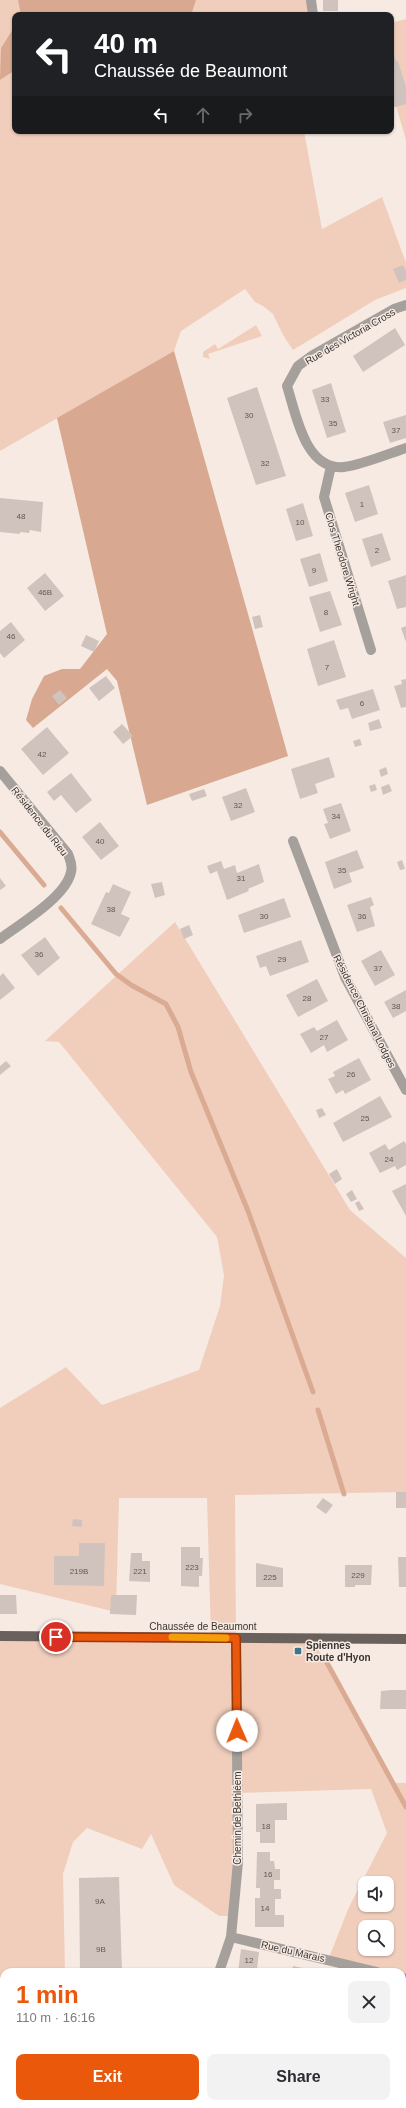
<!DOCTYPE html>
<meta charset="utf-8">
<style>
body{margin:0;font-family:Helvetica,sans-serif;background:#f2f2f3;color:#2b2b33;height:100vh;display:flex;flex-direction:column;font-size:15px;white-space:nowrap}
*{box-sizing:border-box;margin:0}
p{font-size:13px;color:#7c7c81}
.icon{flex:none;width:22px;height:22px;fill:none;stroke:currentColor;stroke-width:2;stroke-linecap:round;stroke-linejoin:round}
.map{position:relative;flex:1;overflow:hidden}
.drawer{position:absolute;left:0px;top:1968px;width:406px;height:140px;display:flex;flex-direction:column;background:#fff;border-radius:12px 12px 0 0;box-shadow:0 1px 3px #0004}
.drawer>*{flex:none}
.guide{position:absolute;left:12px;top:12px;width:382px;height:122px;border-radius:8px;box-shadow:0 1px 3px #0004;background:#202124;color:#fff;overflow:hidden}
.tools{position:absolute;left:358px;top:1876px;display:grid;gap:8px}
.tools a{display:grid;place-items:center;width:36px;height:36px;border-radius:8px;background:#fff;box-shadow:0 1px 3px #0004;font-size:20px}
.pin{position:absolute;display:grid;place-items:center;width:34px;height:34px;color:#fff;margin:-17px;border:2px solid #fff;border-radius:50%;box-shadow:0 1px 4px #0007}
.me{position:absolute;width:44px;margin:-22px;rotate:359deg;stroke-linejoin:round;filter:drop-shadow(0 0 3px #0008)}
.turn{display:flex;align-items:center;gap:14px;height:84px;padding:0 16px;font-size:18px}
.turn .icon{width:52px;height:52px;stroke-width:2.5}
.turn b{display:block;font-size:28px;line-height:34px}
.lanes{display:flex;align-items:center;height:38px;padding:0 16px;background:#0003;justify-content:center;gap:20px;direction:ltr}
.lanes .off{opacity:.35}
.round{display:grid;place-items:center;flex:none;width:42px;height:42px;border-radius:8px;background:#f2f2f3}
.headline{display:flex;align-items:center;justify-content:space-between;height:68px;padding:0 16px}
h1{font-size:24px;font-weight:800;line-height:30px;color:#ea580c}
.action{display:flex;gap:8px;margin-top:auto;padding:8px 16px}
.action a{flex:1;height:46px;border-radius:8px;background:#ea580c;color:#fff;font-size:16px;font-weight:800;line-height:46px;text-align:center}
.action a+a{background:#f2f2f3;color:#2b2b33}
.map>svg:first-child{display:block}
</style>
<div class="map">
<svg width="406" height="2108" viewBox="0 0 406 2108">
<rect width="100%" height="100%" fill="#f7eae3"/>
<path fill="#f1cebc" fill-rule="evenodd" d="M 0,0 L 311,0 L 313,15 L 15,15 L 15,131 L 304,131 L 322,229 L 382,197 L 406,263 L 406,288 L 375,300 L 293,350 L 283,335 L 273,314 L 263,306 L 255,302 L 245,289 L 181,331 L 174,351 L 0,451 Z
M 406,19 L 406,140 L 396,106 L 391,107 L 391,23 Z
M 256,325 L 262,336 L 208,354 L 210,359 L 203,357 L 203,352 L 215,344 L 218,349 Z
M 175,922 L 350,1210 L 406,1258 L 406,1492 L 235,1495 L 236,1638 L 310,1638 L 326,1661 L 393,1783 L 406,1783 L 406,1979 L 402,1978 L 402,1972 L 377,1972 L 328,1960 L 349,1907 L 387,1833 L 371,1789 L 237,1793 L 234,1916 L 219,1916 L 174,1885 L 151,1834 L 142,1849 L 87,1828 L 73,1842 L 63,1874 L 65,1972 L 4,1972 L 4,2104 L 52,2104 L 52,2108 L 0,2108 L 0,1636 L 211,1638 L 207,1498 L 119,1498 L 116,1612 L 0,1584 L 0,1408 L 66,1367 L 102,1405 L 199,1370 L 220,1306 L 224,1275 L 217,1237 L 59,1042 L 45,1041 ZM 365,1883 L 387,1883 L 387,1905 L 365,1905 ZM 365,1927 L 387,1927 L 387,1949 L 365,1949 Z
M 402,2103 L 406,2103 L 406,2108 L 298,2108 L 299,2104 Z"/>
<path fill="#d8a890" d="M 18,0 L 196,0 L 191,15 L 21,15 Z
M 15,26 L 15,70 L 0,80 L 1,48 Z
M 174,351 L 288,756 L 147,805 L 117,681 L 107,669 L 33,728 L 26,720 L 32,699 L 44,676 L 62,669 L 80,669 L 107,634 L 57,418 Z
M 184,2104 L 219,2104 L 219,2108 L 184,2108 Z"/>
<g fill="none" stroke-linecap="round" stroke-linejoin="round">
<path stroke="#daab92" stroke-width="5" d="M 0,832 L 44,885
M 61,908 L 116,974 L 131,985 L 166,1004 L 178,1027 L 191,1072 L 248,1211 L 313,1392
M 318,1410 L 344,1494
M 326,1661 L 406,1807"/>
</g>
<path fill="#d0c3bd" d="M 323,0 L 338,0 L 338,11 L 323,11 Z
M 391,50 L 396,61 L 398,61 L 406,87 L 406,104 L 391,108 Z
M 403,265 L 406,271 L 406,280 L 399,283 L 393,269 Z
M 395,328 L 405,345 L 363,372 L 353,356 Z
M 331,383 L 346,432 L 327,438 L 312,390 Z
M 257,387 L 286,476 L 256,485 L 227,398 Z
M 406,415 L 406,438 L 390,443 L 383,422 Z
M 369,485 L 378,514 L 355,522 L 345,493 Z
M 0,498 L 43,502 L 41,532 L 30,530 L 29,533 L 20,532 L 20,534 L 0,532 Z
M 303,503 L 313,536 L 296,541 L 286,509 Z
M 382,533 L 391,560 L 371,567 L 362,539 Z
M 320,553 L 328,581 L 309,587 L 300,559 Z
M 45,573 L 64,596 L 45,611 L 27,588 Z
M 406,575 L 406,607 L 397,609 L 388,581 Z
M 330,591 L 342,625 L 320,632 L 309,597 Z
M 260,615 L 263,627 L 255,629 L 252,617 Z
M 11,622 L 25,640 L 4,658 L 0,653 L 0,631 Z
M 406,626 L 406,642 L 401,628 Z
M 86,635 L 99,641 L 94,652 L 81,646 Z
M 334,640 L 346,677 L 318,686 L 307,649 Z
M 106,676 L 115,688 L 99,701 L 89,688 Z
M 406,679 L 406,707 L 401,708 L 394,686 L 402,684 L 401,680 Z
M 373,689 L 380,710 L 352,719 L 348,708 L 340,710 L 336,700 Z
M 60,690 L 67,698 L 59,705 L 52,696 Z
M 379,719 L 382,728 L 370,731 L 368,723 Z
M 122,724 L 133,736 L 123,744 L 113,732 Z
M 47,727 L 69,753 L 43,775 L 21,749 Z
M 360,739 L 362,745 L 355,747 L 353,741 Z
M 329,757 L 335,777 L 315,784 L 318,793 L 300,799 L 291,769 Z
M 386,767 L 388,774 L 381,777 L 379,770 Z
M 71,773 L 92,800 L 76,813 L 61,795 L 54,801 L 47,792 Z
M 375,784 L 377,790 L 371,792 L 369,786 Z
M 389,784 L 392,791 L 383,795 L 381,787 Z
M 246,788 L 255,812 L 231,821 L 222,797 Z
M 204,789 L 207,796 L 192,801 L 189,794 Z
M 341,803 L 351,831 L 330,839 L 324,824 L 328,823 L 323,809 Z
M 100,822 L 119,846 L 101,860 L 82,837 Z
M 357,850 L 364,868 L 349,873 L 352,882 L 334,889 L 325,862 Z
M 402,860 L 405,869 L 400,870 L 397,862 Z
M 221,861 L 224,869 L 235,865 L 237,873 L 259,864 L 264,882 L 248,889 L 249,891 L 227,900 L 217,871 L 210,874 L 207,866 Z
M 0,878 L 6,886 L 0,890 Z
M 162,882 L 165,895 L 155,898 L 151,884 Z
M 113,884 L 131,892 L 121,914 L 130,918 L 120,937 L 91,924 L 106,892 L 109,893 Z
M 371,897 L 374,905 L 370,907 L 375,926 L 357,932 L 347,905 Z
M 284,898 L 291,917 L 244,933 L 238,915 Z
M 189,925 L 193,935 L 184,939 L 180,929 Z
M 45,937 L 60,958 L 38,976 L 21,955 Z
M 301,940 L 309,962 L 270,976 L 266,966 L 260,968 L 256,956 Z
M 381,950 L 395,975 L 375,986 L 361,961 Z
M 3,973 L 15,988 L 0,1000 L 0,976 Z
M 317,979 L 328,1001 L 298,1017 L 286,995 Z
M 406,990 L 406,1011 L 393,1018 L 384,1002 Z
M 337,1020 L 348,1040 L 327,1052 L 324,1045 L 311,1053 L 300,1034 L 314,1027 L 317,1031 Z
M 359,1058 L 371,1080 L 345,1094 L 343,1090 L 336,1094 L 328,1079 L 335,1076 L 333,1072 Z
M 6,1061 L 11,1066 L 0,1075 L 0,1066 Z
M 380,1096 L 392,1117 L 343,1142 L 333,1123 Z
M 322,1108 L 326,1115 L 319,1118 L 316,1110 Z
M 404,1141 L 406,1144 L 406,1165 L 397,1170 L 395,1166 L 380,1173 L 369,1153 L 385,1144 L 389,1150 Z
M 337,1169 L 342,1179 L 335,1184 L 329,1174 Z
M 406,1184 L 406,1216 L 392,1191 Z
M 352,1190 L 357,1199 L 351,1202 L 346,1194 Z
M 359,1201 L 364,1209 L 359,1211 L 355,1203 Z
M 396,1492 L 406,1492 L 406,1508 L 396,1508 Z
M 323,1498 L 333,1505 L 326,1514 L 316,1507 Z
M 73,1519 L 82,1520 L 82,1527 L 72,1526 Z
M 79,1543 L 105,1543 L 104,1586 L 54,1585 L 54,1556 L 79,1556 Z
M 181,1547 L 200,1547 L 200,1558 L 203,1558 L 202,1576 L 199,1576 L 199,1587 L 181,1586 Z
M 131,1553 L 142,1553 L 142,1561 L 150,1561 L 150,1582 L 129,1581 Z
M 398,1557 L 406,1557 L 406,1587 L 399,1587 Z
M 256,1563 L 283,1568 L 283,1587 L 256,1587 Z
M 345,1565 L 372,1565 L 371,1585 L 355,1585 L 355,1587 L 345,1587 Z
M 0,1595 L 16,1595 L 17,1614 L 0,1614 Z
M 111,1595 L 137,1595 L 136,1615 L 110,1614 Z
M 391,1690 L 406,1690 L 406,1709 L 380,1709 L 381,1691 Z
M 287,1803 L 287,1820 L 275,1820 L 275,1843 L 260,1843 L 260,1832 L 256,1832 L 256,1804 Z
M 257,1852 L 270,1852 L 270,1861 L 274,1861 L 275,1869 L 280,1869 L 280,1880 L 274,1880 L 274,1889 L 281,1889 L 281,1899 L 275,1899 L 275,1915 L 284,1915 L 284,1927 L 255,1927 L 255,1898 L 260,1898 L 260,1888 L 256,1888 Z
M 119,1877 L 122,1972 L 80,1972 L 79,1878 Z
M 241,1949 L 259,1952 L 257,1969 L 271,1972 L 238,1972 Z
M 293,1966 L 316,1971 L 316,1972 L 292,1972 Z
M 251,2104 L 265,2104 L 265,2107 L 251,2107 Z"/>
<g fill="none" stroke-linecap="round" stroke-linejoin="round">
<path stroke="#a6a09d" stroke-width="10" d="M 311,0 L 313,15
M 406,305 L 394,309 L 313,355 L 298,366 L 287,386 C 296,414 305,471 344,467 C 361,465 388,454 406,448
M 331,466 L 324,497 L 371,650
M 0,771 L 68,854 C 70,860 73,865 71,872 C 66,897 20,924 0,939
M 293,841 L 345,977 L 406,1090
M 231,1937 L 377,1972
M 219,1972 L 231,1937 L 238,1862 L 236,1638
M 402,1978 L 406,1979
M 184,2108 L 184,2104"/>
<path stroke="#6b615c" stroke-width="10" d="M 0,1636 L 406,1639"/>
</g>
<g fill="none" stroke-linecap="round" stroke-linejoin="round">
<g stroke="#983908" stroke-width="10">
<path id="route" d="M 56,1637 L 236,1638 L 237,1731"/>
</g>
<use href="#route" stroke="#ea580c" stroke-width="7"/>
<path stroke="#f59e0b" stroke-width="7" d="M 172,1637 L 226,1638"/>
</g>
<rect fill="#3a748d" stroke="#f7eae3" stroke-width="1.5" x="294" y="1647" width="8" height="8" rx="2"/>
<g text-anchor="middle" stroke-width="3" stroke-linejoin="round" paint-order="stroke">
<g font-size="8" fill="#5f5854">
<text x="325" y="402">33</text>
<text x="249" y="418">30</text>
<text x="333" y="426">35</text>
<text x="396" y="433">37</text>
<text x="265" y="466">32</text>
<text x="362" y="507">1</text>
<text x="21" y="519">48</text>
<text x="300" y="525">10</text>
<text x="377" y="553">2</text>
<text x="314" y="573">9</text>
<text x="45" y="595">46B</text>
<text x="326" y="615">8</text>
<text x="11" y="639">46</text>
<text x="327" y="670">7</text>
<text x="362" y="706">6</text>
<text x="42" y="757">42</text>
<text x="238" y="808">32</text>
<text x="336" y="819">34</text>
<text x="100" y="844">40</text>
<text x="342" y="873">35</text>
<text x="241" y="881">31</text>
<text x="111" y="912">38</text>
<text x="264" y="919">30</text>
<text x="362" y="919">36</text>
<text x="39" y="957">36</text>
<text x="282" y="962">29</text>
<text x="378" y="971">37</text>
<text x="307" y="1001">28</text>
<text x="396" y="1009">38</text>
<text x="324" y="1040">27</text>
<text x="351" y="1077">26</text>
<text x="365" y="1121">25</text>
<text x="389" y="1162">24</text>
<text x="192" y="1570">223</text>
<text x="79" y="1574">219B</text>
<text x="140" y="1574">221</text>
<text x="358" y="1578">229</text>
<text x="270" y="1580">225</text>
<text x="266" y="1829">18</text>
<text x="268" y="1877">16</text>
<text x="100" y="1904">9A</text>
<text x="265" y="1911">14</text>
<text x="101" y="1952">9B</text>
<text x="249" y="1963">12</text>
</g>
<g font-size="10" fill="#393431" stroke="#f7eae3">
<text transform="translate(350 336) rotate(-30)" y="4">Rue des Victoria Cross</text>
<text transform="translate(343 559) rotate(73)" y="4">Clos Theodore Wright</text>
<text transform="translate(40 821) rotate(52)" y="4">Résidence du Rieu</text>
<text transform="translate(365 1011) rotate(63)" y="4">Résidence Christina Lodges</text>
<text x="203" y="1630">Chaussée de Beaumont</text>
<text transform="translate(237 1818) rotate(-90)" y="4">Chemin de Bethléem</text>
<text transform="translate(293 1951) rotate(13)" y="4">Rue du Marais</text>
</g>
<g font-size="10" font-weight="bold" fill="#393431" stroke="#f7eae3" text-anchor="start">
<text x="306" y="1649">Spiennes<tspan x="306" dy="12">Route d'Hyon</tspan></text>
</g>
</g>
</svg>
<div class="tools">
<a><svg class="icon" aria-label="sound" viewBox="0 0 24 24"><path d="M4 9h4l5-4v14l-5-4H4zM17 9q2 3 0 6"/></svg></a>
<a><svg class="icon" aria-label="search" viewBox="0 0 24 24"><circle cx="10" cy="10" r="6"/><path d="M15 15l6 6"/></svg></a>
</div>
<div class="pin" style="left:56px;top:1637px;background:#d93025"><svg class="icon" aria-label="arrive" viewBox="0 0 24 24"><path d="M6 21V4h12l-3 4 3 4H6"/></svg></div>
<svg class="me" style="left:237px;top:1731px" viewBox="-20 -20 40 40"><circle r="19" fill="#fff"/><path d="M0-13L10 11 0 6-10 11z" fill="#ea580c"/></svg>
<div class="guide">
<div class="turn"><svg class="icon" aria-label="left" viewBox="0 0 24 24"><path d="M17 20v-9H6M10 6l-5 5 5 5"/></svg><div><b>40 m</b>Chaussée de Beaumont</div></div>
<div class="lanes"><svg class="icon" aria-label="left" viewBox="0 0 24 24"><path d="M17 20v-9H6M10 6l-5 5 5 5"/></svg><svg class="icon off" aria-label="ahead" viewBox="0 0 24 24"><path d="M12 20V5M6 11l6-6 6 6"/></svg><svg class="icon off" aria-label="right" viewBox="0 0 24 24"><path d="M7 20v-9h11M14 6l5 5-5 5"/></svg></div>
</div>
<section class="drawer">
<div class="headline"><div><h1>1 min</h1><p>110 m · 16:16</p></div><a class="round"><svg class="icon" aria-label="close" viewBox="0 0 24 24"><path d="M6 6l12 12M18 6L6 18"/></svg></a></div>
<div class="action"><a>Exit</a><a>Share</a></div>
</section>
</div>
